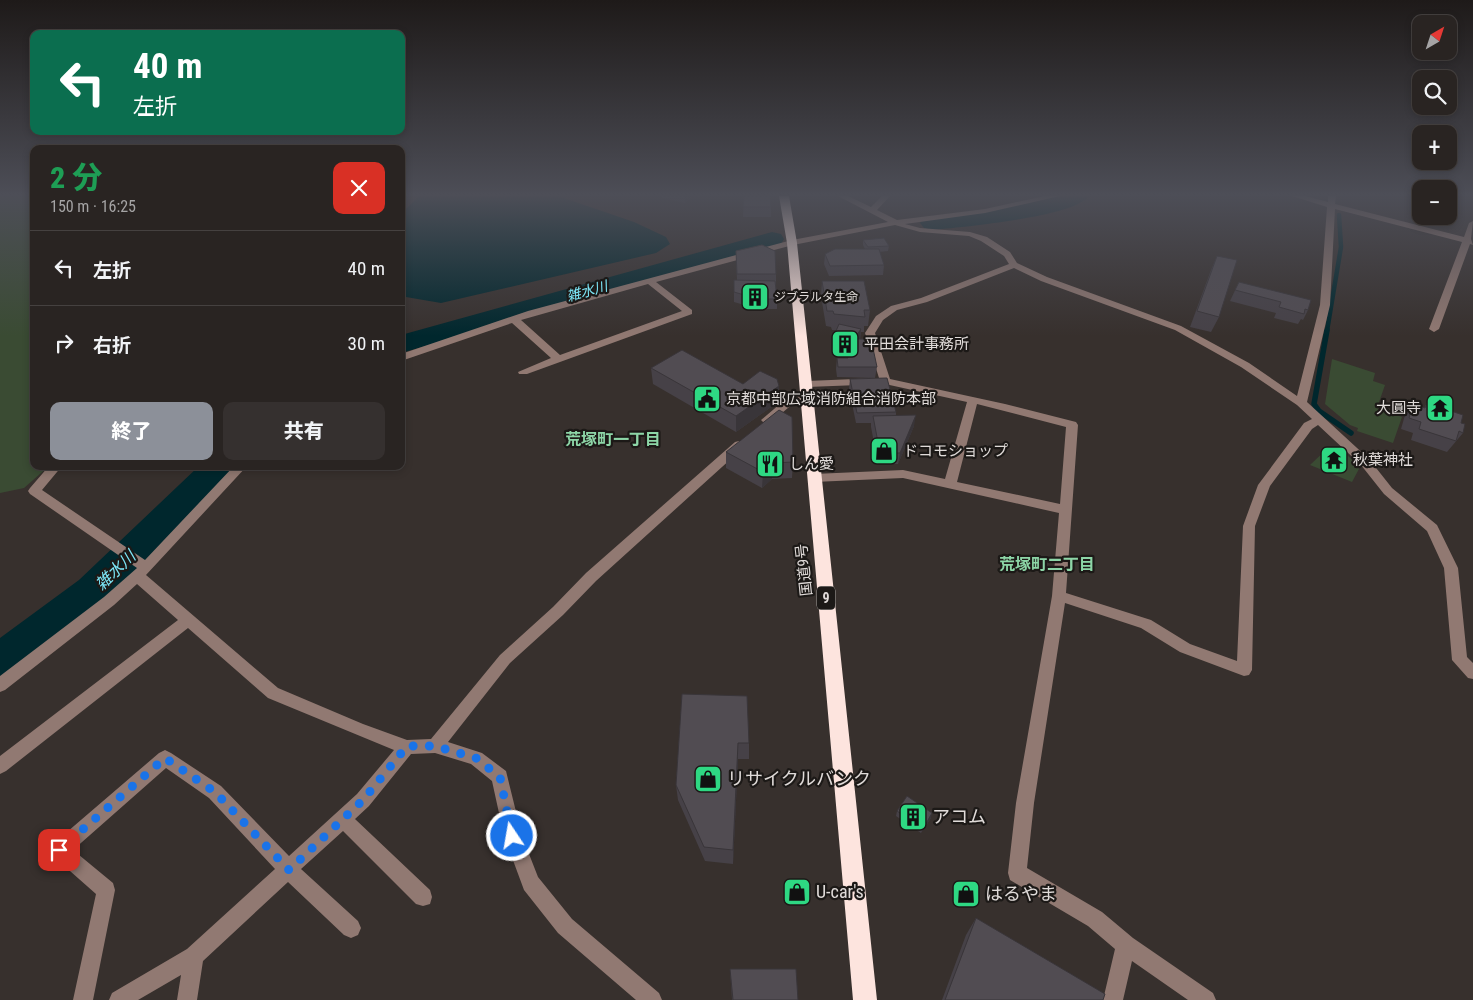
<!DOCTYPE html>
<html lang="ja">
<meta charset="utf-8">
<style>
body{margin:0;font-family:"Roboto Condensed","Noto Sans JP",sans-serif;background:#35302f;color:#f1f3f6;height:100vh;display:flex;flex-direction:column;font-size:19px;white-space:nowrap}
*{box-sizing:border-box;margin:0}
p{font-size:16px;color:#a5a4a5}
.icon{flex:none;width:28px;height:28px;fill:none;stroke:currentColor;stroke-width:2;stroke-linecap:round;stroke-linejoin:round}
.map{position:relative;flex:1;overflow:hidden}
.sheet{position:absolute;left:30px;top:145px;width:375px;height:325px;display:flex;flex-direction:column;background:#292422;border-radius:10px;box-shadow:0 2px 8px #0003,0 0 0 1px #454140}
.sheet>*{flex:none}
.banner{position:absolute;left:30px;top:30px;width:375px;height:105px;border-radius:10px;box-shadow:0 2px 8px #0003,0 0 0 1px #454140;background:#0b6e4f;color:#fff;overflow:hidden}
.needle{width:32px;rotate:39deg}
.fabs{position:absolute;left:1412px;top:15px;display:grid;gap:10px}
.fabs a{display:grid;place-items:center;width:45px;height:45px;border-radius:10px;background:#292422;box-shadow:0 2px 8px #0003,0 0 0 1px #454140;font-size:25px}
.pin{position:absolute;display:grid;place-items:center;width:42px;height:42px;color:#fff;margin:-21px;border-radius:10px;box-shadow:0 2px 8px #0006}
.me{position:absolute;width:55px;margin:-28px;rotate:348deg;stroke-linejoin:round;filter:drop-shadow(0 0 4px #0008)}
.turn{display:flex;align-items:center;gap:18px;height:105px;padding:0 20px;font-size:22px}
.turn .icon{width:65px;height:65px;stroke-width:2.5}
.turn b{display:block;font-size:35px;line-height:42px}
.round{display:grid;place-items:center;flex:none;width:52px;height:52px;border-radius:10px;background:#35302f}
.summary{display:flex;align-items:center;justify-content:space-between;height:85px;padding:0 20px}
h1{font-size:30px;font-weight:800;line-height:38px;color:#1e9e55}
.action{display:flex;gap:10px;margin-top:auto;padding:10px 20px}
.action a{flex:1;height:58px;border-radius:10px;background:#8c9099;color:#fff;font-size:20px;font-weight:800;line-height:58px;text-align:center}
.action a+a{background:#35302f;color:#f1f3f6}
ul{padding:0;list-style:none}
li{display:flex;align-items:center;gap:15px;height:75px;padding:0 20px;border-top:1px solid #454140}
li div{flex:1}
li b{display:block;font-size:19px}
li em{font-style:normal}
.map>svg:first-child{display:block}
</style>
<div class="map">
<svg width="1473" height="1000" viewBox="0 0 1473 1000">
<rect width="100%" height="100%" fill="#37302d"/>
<path fill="#3a4b33" d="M 0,196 L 34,196 L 34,466 L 49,466 L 24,488 L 0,493 Z
M 1332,359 L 1375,373 L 1373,381 L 1385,385 L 1377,408 L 1402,417 L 1393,443 L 1357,431 L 1358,428 L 1350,425 L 1325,404 Z
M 1329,447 L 1347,455 L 1360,467 L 1352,482 L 1310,465 Z"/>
<path fill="#00272d" d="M 419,196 L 558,196 L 634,222 L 666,237 L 670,244 L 656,253 L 441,303 L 406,297 L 401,295 L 401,214 Z"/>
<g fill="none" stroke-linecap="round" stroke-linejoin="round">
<path stroke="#00272d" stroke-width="4.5" d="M 1327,331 L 1341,247 L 1339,215"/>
<path stroke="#00272d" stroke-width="5.5" d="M 1327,330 L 1314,404 L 1319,411 L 1351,433"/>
<path fill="#00272d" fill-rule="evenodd" d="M 1056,196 L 1089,196 C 1075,217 960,227 932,230 L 924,228 L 920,223 L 924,218 L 932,216 L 1006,207 Z
M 772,232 L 781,234 L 784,239 L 781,244 L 401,353 L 401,335 Z
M 199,466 L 237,466 L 232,474 L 107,602 L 15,675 L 0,680 L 0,638 L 79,580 Z"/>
<path fill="#917972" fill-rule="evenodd" d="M 838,196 L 848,196 L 871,207 L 882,196 L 890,196 L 877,210 L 897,220 L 985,209 L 1045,196 L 1060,196 L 985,213 L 905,224 L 920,228 L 970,232 L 987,237 L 1010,252 L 1017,263 L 1047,277 L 1181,326 L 1249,363 L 1297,396 L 1320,305 L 1327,207 L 1292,196 L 1305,196 L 1328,202 L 1328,196 L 1336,196 L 1335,204 L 1464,237 L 1469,223 L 1473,221 L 1471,239 L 1473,245 L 1470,244 L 1439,329 L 1434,332 L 1429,329 L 1462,242 L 1335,209 L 1330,305 L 1307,402 L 1369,459 L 1392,488 L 1437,525 L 1458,568 L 1467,657 L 1473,663 L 1473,679 L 1468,678 L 1452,660 L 1444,568 L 1427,531 L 1384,494 L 1361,465 L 1318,425 L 1312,429 L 1270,486 L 1255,526 L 1252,670 L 1249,675 L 1244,676 L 1180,652 L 1141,628 L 1065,603 L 1034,803 L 1027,868 L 1102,912 L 1133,938 L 1213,993 L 1216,1000 L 1188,1000 L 1132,961 L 1123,1000 L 1103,1000 L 1115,949 L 1088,926 L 1010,880 L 1008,873 L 1016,803 L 1052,596 L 1059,513 L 903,478 L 814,482 L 808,478 L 814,474 L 903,470 L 945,479 L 967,402 L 885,384 L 807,387 L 802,384 L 807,381 L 879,378 L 865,333 L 876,316 L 891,306 L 921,298 L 1009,264 L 1004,256 L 981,241 L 969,236 L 920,232 L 895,225 L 793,245 L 656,282 L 692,310 L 692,314 L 527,374 L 519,374 L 518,372 L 551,358 L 512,323 L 401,361 L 401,354 L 528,311 L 792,240 L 888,222 ZM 1014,268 L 1041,281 L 1175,330 L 1241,367 L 1297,405 L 1312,419 L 1304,423 L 1258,485 L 1243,526 L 1237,661 L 1190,644 L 1151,620 L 1066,593 L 1078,425 L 1076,422 L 1005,404 L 890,379 L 875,333 L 883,320 L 897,310 L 927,302 ZM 648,284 L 682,311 L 560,355 L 521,320 ZM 977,404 L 1066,427 L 1060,504 L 957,482 Z
M 807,395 L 812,398 L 811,400 L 794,403 L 771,422 L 763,422 L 761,420 L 787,398 Z
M 739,441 L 743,442 L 745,445 L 743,448 L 596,581 L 563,615 L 510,663 L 448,742 L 482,753 L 506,771 L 522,836 L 538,877 L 572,919 L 659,993 L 662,1000 L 636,1000 L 558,933 L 524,890 L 504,836 L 492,781 L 471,764 L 435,753 L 411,754 L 369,806 L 355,819 L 430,890 L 432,897 L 430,904 L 423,906 L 416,904 L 343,831 L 301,869 L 358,921 L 361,928 L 358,935 L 351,938 L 344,935 L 288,882 L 203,961 L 197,1000 L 177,1000 L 181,975 L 138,1000 L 109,1000 L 112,993 L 187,949 L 275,869 L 209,798 L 166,768 L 73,850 L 113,883 L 115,890 L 93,1000 L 73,1000 L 96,894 L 53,856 L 50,850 L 53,844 L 159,753 L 165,750 L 171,753 L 221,786 L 289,856 L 357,794 L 394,750 L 268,698 L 188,628 L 6,771 L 0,774 L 0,756 L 178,620 L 137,584 L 114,605 L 5,690 L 0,692 L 0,676 L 104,597 L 137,568 L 30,494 L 28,491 L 30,488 L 49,466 L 62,466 L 42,490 L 145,560 L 234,466 L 247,466 L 146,575 L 278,688 L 363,724 L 407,740 L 431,739 L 500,655 L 553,607 L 586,573 L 735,442 Z"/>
<path fill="#fde4de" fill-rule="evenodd" d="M 779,196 L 789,196 L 797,243 L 877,1000 L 853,1000 L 787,243 Z"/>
</g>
<path fill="#464147" d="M 662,196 L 700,196 L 698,197 L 693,196 L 685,203 L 662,198 Z
M 744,196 L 771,207 L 771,217 L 743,217 Z
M 863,240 L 889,246 L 888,251 L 879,252 L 884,265 L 883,275 L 829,276 L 824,264 L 825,254 L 865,249 L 863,245 Z
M 736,251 L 776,274 L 776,286 L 777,299 L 777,309 L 758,309 L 734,302 L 734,280 L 737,280 Z
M 1217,256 L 1219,317 L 1211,332 L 1190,327 L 1211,270 Z
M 822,281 L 870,310 L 868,326 L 864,326 L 864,332 L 861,332 L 860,339 L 877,367 L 875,378 L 837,377 L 836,369 L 837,358 L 845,358 L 845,352 L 832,349 L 833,338 L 837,330 L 832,330 L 831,327 L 826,326 L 821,296 Z
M 1239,282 L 1308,310 L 1303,320 L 1301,319 L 1298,324 L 1274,318 L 1276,313 L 1230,301 Z
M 651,368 L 743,384 L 779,386 L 778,402 L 736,432 L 653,384 Z
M 850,379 L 896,412 L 896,416 L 914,426 L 898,464 L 878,464 L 871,427 L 871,423 L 856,423 L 849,389 Z
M 1427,403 L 1461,423 L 1463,433 L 1447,452 L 1411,440 L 1413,433 L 1401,429 L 1405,415 L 1413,404 L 1424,408 Z
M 1332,449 L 1342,459 L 1338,465 L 1325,460 Z
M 726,452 L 793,462 L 792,478 L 772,479 L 762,488 L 726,468 Z
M 682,694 L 749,743 L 749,759 L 738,759 L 733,864 L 705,861 L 678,800 L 676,785 Z
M 897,811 L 931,818 L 921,833 L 896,816 Z
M 976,918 L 1103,1000 L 942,1000 L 966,935 Z
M 730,969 L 798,1000 L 732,1000 Z"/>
<path fill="#393539" d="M 685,196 L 693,196 L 685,203 Z
M 861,329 L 860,340 L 851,353 L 852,342 Z
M 779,386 L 778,402 L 736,432 L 736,416 Z
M 916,415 L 914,426 L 898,464 L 900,453 Z
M 773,463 L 772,479 L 762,488 L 763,472 Z
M 738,743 L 738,759 L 733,864 L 733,850 Z
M 932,813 L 931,818 L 921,833 L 923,829 Z"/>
<path fill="#514c52" stroke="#393539" d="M 744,196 L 770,196 L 771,207 L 743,207 Z
M 884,238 L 889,246 L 868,247 L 863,240 Z
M 762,245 L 775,251 L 776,274 L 737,274 L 736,251 Z
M 835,249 L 879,249 L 884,265 L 830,266 L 825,254 Z
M 1217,256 L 1237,260 L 1219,317 L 1197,311 Z
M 734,280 L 775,281 L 777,299 L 758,299 L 734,292 Z
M 822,281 L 864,281 L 870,310 L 864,310 L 865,317 L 834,314 L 833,311 L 827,311 Z
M 1239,282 L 1311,300 L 1308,310 L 1305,309 L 1304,314 L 1279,307 L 1281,302 L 1235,290 Z
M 839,324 L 861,329 L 852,342 L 833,338 Z
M 858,339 L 871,339 L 877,367 L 838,367 L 837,358 L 848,358 L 846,348 Z
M 682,350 L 743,384 L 760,371 L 777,379 L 779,386 L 736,416 L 651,368 Z
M 887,378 L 896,412 L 857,413 L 850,379 Z
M 1427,403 L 1463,415 L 1461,423 L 1465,424 L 1463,433 L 1459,431 L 1456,441 L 1419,429 L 1421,422 L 1409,418 L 1413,404 L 1425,408 Z
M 779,410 L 792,417 L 793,462 L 773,463 L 763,472 L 726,452 Z
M 916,415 L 900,453 L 880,453 L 873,416 Z
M 1332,449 L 1344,454 L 1342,459 L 1329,454 Z
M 682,694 L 747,696 L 749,743 L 738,743 L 733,850 L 704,847 L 676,785 Z
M 907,796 L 932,813 L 923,829 L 897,811 Z
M 976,918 L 1105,994 L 1103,1000 L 945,1000 Z
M 730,969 L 796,969 L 798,1000 L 733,1000 Z"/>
<linearGradient id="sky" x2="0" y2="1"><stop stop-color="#1e1a19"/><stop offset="0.58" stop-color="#4d4e57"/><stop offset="1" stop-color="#4d4e57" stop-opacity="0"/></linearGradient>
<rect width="1473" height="336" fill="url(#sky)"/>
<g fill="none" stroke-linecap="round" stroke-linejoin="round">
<path stroke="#1a73e8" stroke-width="9" stroke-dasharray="0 16.2" d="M 59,850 L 165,758 L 215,792 L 289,870 L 363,800 L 407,746 L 435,746 L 476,758 L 500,777 L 512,836"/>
</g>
<defs>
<g id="building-square" transform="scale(1.4375)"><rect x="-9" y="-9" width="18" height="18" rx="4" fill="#2ed883" stroke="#1c1917"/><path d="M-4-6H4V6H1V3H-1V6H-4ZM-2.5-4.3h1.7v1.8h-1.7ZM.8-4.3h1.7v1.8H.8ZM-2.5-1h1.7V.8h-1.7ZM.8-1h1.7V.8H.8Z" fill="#111"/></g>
<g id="civic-square" transform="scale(1.4375)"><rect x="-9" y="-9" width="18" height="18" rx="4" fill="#2ed883" stroke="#1c1917"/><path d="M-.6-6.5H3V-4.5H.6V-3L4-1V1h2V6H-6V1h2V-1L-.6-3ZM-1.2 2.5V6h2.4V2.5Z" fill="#111"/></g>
<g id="temple-square" transform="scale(1.4375)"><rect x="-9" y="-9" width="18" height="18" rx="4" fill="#2ed883" stroke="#1c1917"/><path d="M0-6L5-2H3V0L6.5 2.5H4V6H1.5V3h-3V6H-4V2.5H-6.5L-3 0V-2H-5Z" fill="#111"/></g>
<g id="shop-square" transform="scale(1.4375)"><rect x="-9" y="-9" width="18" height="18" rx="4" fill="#2ed883" stroke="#1c1917"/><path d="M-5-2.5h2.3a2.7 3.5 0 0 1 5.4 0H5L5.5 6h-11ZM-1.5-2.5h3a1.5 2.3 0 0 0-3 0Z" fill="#111"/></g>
<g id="restaurant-square" transform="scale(1.4375)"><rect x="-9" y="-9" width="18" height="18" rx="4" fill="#2ed883" stroke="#1c1917"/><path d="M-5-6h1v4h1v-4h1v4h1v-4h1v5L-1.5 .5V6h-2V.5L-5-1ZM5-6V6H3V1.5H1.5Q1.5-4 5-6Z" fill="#111"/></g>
</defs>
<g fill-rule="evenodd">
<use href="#building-square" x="755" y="297"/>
<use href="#building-square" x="845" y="344"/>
<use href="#civic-square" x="707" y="399"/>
<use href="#temple-square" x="1440" y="408"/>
<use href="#shop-square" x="884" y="451"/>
<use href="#temple-square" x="1334" y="460"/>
<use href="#restaurant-square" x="770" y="464"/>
<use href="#shop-square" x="708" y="779"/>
<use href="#building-square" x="913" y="817"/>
<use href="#shop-square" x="797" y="892"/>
<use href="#shop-square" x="966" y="894"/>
</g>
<g text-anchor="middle" stroke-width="4.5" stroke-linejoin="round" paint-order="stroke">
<g font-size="12" fill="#e0dbd9" stroke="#1c1917" text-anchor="start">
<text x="774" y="301">ジブラルタ生命</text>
</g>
<g font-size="14" font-style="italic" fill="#7de8f9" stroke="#1c1917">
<text transform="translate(587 291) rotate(-16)" y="5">雑水川</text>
</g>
<rect fill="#1c1917" stroke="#a5a19f" stroke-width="1" x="817" y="586.5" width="18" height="23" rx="4"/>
<g font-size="14" font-weight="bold" fill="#e0dbd9">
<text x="826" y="603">9</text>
</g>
<g font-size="15" fill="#e0dbd9" stroke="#1c1917" text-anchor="start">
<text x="864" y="349">平田会計事務所</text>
<text x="726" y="404">京都中部広域消防組合消防本部</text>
<text x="1421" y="413" text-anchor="end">大圓寺</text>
<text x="903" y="456">ドコモショップ</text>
<text x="1353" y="465">秋葉神社</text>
<text x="789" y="469">しん愛</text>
</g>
<g font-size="15" fill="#e0dbd9" stroke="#1c1917">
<text transform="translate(804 570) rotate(-96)" y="5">国道9号</text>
</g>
<g font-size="16" font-weight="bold" fill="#8dd6a7" stroke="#1c1917">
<text x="613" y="445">荒塚町一丁目</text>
<text x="1047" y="570">荒塚町二丁目</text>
</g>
<g font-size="16" font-style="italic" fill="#7de8f9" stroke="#1c1917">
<text transform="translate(115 570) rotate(-44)" y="6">雑水川</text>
</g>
<g font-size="18" fill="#e0dbd9" stroke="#1c1917" text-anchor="start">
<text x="727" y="785">リサイクルバンク</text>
<text x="932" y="823">アコム</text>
<text x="816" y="898">U-car's</text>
<text x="985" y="900">はるやま</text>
</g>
</g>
</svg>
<div class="fabs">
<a><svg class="needle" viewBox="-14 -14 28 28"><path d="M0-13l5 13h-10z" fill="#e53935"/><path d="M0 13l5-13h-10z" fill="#a5a4a5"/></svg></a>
<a><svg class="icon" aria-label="search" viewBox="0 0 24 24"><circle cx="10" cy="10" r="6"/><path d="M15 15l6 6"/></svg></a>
<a>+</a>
<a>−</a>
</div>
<div class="pin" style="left:59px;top:850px;background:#d93025"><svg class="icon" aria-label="arrive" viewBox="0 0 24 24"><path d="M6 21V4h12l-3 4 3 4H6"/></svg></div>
<svg class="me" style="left:512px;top:836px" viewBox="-20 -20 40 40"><circle r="17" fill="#1a73e8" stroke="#fff" stroke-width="3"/><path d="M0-11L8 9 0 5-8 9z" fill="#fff"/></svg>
<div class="banner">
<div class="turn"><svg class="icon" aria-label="left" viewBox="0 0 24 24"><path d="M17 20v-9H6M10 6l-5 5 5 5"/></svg><div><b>40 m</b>左折</div></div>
</div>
<section class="sheet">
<div class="summary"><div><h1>2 分</h1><p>150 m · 16:25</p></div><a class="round" style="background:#d93025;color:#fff"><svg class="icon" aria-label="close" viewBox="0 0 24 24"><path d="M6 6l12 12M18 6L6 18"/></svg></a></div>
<ul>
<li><svg class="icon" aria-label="left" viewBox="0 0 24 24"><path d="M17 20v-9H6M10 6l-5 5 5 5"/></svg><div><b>左折</b></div><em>40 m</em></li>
<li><svg class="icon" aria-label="right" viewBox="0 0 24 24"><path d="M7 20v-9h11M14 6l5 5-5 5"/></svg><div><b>右折</b></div><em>30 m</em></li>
</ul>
<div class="action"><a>終了</a><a>共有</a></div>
</section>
</div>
